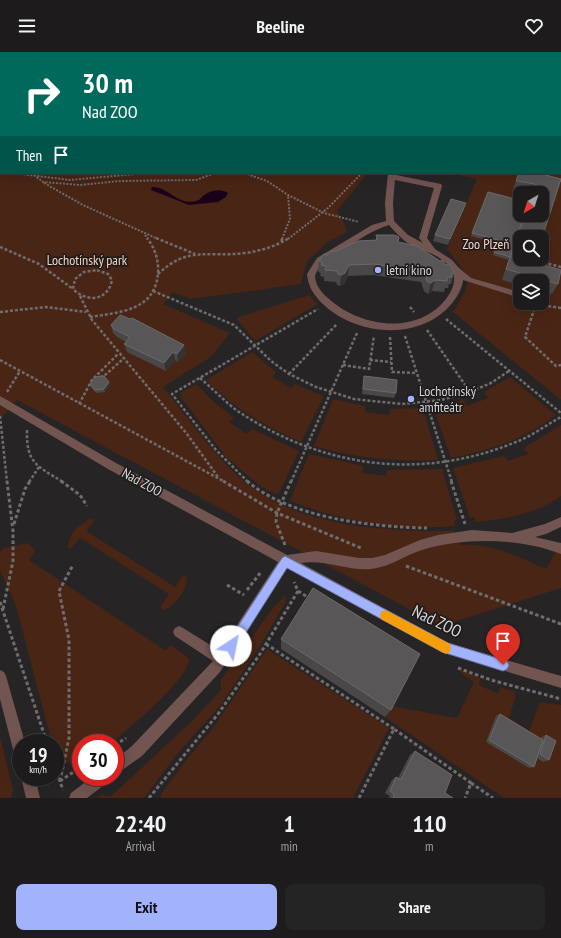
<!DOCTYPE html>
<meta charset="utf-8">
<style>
body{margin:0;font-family:"PT Sans Narrow",sans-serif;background:#252425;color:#f1f3f6;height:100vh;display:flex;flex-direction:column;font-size:15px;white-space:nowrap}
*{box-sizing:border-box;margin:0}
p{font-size:13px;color:#a0a1a3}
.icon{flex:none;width:22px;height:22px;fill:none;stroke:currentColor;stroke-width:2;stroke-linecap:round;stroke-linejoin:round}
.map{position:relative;height:746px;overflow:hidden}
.panel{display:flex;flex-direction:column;background:#1d1b1c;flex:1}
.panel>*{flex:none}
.guide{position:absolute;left:0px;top:0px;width:561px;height:122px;box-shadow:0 4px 16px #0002,0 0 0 1px #3b393b;background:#00695c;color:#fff;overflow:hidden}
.needle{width:26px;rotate:219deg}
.controls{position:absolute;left:513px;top:134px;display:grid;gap:8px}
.controls a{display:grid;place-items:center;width:36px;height:36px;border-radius:8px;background:#1d1b1c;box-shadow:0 4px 16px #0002,0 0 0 1px #3b393b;font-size:20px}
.speed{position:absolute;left:12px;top:682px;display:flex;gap:8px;font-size:20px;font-weight:700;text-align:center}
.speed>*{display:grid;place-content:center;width:52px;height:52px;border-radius:50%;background:#1d1b1c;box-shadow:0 4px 16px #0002,0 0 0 1px #3b393b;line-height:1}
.speed small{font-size:10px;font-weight:400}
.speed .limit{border:6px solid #d22;background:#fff;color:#111}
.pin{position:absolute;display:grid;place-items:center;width:34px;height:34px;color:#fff;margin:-41px -17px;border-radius:50% 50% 50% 0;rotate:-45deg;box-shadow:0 0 4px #0007}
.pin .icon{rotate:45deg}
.me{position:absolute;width:44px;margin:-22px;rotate:34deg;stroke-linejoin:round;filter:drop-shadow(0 0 3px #0008)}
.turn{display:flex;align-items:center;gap:14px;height:84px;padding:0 16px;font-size:18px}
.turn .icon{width:52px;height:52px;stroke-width:2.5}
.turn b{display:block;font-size:28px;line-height:34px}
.then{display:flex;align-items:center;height:38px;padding:0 16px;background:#0003;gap:8px;font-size:15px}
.eta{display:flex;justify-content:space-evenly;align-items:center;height:68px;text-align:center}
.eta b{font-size:24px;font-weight:800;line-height:28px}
.cta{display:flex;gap:8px;margin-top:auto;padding:8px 16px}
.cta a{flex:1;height:46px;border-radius:8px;background:#a2b2fd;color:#111;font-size:16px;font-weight:800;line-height:46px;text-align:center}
.cta a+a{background:#252425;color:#f1f3f6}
header{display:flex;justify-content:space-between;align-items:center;height:52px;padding:0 16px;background:#1d1b1c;font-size:18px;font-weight:800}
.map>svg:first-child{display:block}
</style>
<header><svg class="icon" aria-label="menu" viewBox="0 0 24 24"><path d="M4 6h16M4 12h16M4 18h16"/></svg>Beeline<svg class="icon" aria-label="heart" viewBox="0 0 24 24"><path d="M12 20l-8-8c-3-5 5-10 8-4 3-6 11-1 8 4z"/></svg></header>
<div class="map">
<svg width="561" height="746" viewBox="0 0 561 746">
<rect width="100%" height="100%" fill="#272425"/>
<path fill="#492515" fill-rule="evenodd" d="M 0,0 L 356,0 L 1,1 L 1,121 L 368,121 L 337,159 L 343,168 L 347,180 L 328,190 L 307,209 L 301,232 L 191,247 L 173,240 L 163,252 L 230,281 L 211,305 L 163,335 C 187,364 209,397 237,423 C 294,476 381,479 454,479 L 460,493 C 492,491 517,504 546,517 L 561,490 L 561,536 L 441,574 L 17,348 L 0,367 Z
M 560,69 L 561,69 L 561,348 L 453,260 C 475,225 471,228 447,197 L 477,127 L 448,121 L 560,121 ZM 520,141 L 542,141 L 542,163 L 520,163 ZM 520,185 L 542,185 L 542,207 L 520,207 ZM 520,229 L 542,229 L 542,251 L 520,251 Z
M 309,243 L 318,252 L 255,289 L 236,266 Z
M 252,300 L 276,320 L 272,325 L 291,336 L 295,332 L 324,344 L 301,390 C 265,375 234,356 206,328 Z
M 510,325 L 556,363 C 525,387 489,399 451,406 L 433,355 L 463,348 L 467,354 L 488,346 L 484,340 Z
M 196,332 L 213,349 L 234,366 L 229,370 L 247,382 L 252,377 L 299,399 L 278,443 L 260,434 L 226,405 L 180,344 L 182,343 L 180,341 Z
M 333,347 L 365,354 L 365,360 L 389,363 L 390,357 L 423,356 L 438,408 C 395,410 355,406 314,394 Z
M 561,373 L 561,444 C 536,462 505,467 476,470 L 474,465 L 470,466 L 453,416 L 504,404 L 508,409 L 528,402 L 524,396 Z
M 309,402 L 363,414 L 363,421 L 386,424 L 387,418 L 442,417 L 457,468 L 454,469 L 455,474 C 401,479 344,470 293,450 L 293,449 L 290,448 Z
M 91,466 L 94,469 L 86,479 L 175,535 L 183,523 L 187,526 C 185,541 178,551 164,558 L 160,555 L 169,542 L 80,486 L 70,497 L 67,495 L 74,478 Z
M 27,491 L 34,496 L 35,500 L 29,508 L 166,599 L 170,593 L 186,604 L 189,608 C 187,629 129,676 112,691 L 81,691 L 81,714 L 66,710 L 55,698 L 55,691 L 52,691 L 16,554 L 0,518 L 0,500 L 4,496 Z
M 286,543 L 285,551 L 257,599 L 220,654 L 177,702 L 144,746 L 97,746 L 102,743 L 110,745 L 191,670 L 221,638 L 221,628 L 272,557 Z
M 267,597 L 389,676 L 353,746 L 162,746 L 161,742 L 187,707 L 213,676 Z
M 461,618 L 480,626 L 479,633 L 498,642 L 500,635 L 515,640 L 515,646 L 509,666 L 529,679 L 540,650 L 561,653 L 561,746 L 504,746 L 385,665 L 391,654 L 457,666 L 474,630 L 460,620 Z
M 0,684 L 13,738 L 11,746 L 0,746 Z"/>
<path fill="#1b001a" d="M 152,135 C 170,135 179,156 199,148 C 206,140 218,135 228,141 L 226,145 L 218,150 L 189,153 L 151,138 Z"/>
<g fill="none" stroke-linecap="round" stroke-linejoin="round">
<path fill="#1b001a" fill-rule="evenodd" d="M 377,0 L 383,0 L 385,1 L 379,1 Z
M 560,11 L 561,11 L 561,13 L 560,13 Z
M 560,36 L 561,36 L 561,38 L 560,38 Z"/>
<path stroke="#706d6e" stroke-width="2" stroke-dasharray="2 1.5" stroke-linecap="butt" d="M 16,1 L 18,0
M 13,121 L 70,128 L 147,121
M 31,121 L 43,130 L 80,133 L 120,129 L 196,128 L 215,121
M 244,121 L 267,129 L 288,143 L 324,161 L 359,170
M 559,121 L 561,122
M 44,131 L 83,153 L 158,187
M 145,183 L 148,187
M 282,187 L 290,167 L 288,143
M 288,187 L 328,156 L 362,121"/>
<path stroke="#706d6e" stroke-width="2.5" stroke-dasharray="3 2" stroke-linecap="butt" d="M 156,186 L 195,202
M 281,189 L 283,186
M 0,195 L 39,212 L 73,237
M 534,208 L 561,215
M 97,218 L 108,222 L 112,228 C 108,249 87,251 73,237 L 75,227 L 84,220 Z
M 158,222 C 189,193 208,206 245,201 C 261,199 276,194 289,186
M 153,239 L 234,273 L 271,309 L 289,322 L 316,335 L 354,347 L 402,352 L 441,348 L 470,340 L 491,331 L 509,319
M 80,244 L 92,268 L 187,382 L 218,425
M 410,255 L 414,260
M 561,256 L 536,252 L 525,285 L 556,314 L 561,313
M 0,260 L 46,255 L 86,260
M 90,265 C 120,260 155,259 158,221 C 159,209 155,196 147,186
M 446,267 L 561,361
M 427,278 L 470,340
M 405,284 L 452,430
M 390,285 L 392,320 L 416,321
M 0,308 L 225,430
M 370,308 L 391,310
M 343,313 L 369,317 L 374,284
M 289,322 L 337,272
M 100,325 L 104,324 L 123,307
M 200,326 C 213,337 225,350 239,360 C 324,416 421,429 516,390 C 532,384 546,373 561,365
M 7,340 L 20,319
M 79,352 L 92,328 L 118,302
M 0,364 L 7,430
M 27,378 C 26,411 37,414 63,430
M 29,430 L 39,415
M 248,430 L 216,398 L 172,342 L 318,257
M 291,430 L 357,281"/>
<path stroke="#706d6e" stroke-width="3" stroke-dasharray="3.5 2.5" stroke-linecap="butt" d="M 61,429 L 80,443 L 87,454
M 223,429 L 277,461 L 361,496
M 247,429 C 290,466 372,475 427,476
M 451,429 L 465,472
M 14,472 L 25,437 L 30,429
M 285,493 L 276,470 L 277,461 L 291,429
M 406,514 L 561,572
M 227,533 L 244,543
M 247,538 L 261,520
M 298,539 L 309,546
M 0,550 L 47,691
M 3,557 L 13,509 L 13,479 L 7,429
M 266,592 L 394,677
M 458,616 L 491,628 L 561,647
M 115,693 L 126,686
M 55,715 L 63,738
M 60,729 L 69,686 L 69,588 L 59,539 L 73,513
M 60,729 L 81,715
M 471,731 L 493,746
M 149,746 L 218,662 L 260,602 L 298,539 L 294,530
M 359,746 L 394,677 L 471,731 L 465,746"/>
<path fill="#725451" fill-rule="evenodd" d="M 560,56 L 561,56 L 561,60 L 560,60 Z
M 0,103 L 1,103 L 1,107 L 0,107 Z
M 388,121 L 396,121 L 396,123 L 441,132 L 442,134 L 427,186 L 435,197 L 452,208 L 459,216 L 471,226 L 520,240 L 520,246 L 463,228 C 462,237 458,243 453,250 C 423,289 358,285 324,253 C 315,245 308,235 307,222 L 317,206 L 372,173 L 386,169 L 385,151 ZM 395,128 L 434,136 L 419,186 L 423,191 L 408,183 L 394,169 L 393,151 ZM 389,173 C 394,179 400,185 406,190 C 420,198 444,203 452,219 C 457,229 452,239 446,247 C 417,284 360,275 329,247 C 322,241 315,233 315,224 C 316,220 320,214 323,211 C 326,207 333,204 338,201 C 354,191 370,179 389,173 Z
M 0,344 L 116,411 L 287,503 L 316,499 L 359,506 L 372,506 L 385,503 L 420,488 L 438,483 L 472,478 L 512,481 L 545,472 L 561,465 L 561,475 L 546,482 L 535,485 L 561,491 L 561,502 C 519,486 465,485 422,498 C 405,503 390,515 371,517 C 347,519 325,507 301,511 L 448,591 L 561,624 L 561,636 L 442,600 L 287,516 L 220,620 L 142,704 L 115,723 L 115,708 L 132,694 L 213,609 L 175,584 L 173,580 L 175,576 L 179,574 L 183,576 L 220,599 L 278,510 L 108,417 L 0,353 Z
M 0,618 L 4,620 L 6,624 L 25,691 L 21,691 L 21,708 L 16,706 L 14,701 L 0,647 Z
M 21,725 L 35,725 L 40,746 L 26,746 Z
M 92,725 L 110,725 L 108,730 L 87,746 L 69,746 L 71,741 Z"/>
</g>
<path fill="#4a4748" d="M 519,121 L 538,121 L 561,127 L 542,186 L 542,185 L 520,185 L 520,207 L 535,207 L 534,210 L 561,218 L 558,232 L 552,242 L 542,240 L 542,229 L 520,229 L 520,233 L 502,228 L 509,206 L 509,208 L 493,203 L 497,191 L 471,184 L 488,140 L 519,148 L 520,145 L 520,163 L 542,163 L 542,141 L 520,141 L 520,142 L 512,140 Z
M 464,157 L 448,193 L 433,189 L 435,183 Z
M 376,183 L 398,190 L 454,221 L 451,232 L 449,232 L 448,236 L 445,236 L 444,240 L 432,239 L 428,242 L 424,239 L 421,230 L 373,223 L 348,224 L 344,232 L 340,234 L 337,233 L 336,230 L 324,229 L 324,225 L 320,224 L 321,221 L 318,220 L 319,209 L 327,203 L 334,200 L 376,188 Z
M 111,273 L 186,301 L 178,310 L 175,308 L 166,319 L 127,300 L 124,292 L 126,290 L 117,285 L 113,281 Z
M 364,324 L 396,341 L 394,346 L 362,342 Z
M 109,330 L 110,333 L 105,340 L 96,341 L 91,335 L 90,332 Z
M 281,587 L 391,658 L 385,665 L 281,597 Z
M 500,662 L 540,686 L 546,683 L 549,708 L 543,710 L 537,706 L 534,715 L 529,716 L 486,690 L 496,664 Z
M 415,699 L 445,741 L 453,746 L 389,746 L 390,744 L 385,741 L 392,728 L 396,725 L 398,726 L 410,703 Z"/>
<path fill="#353233" d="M 466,151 L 464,157 L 448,193 L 450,187 Z
M 349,213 L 348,224 L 344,232 L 340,234 L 341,223 Z
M 435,228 L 432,239 L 428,242 L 431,231 Z
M 184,293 L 186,301 L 178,310 L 177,302 Z
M 173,300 L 175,308 L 166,319 L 164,311 Z
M 109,330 L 110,333 L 105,340 L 104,337 Z"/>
<path fill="#595657" stroke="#6c6a6a" d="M 519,121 L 538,121 L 561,127 L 542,186 L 542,185 L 520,185 L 520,207 L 535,207 L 534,210 L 561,218 L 558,232 L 506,217 L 525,163 L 542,163 L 542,141 L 532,141 L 535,132 L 516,129 Z
M 488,140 L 519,148 L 520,145 L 520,163 L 524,163 L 510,205 L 494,200 L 498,188 L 472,181 Z
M 451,147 L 466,151 L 450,187 L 435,183 Z
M 376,183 L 394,183 L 399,185 L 398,190 L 417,194 L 440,209 L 442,208 L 446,213 L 450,212 L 454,221 L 451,222 L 452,225 L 447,225 L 447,229 L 435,228 L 431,231 L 427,229 L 424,219 L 374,212 L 349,213 L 345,221 L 341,223 L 338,222 L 337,219 L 325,218 L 326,214 L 321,213 L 322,210 L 319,209 L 324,202 L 327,203 L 332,199 L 334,200 L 358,189 L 377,188 Z
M 120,263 L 130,267 L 132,266 L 184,293 L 177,302 L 173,300 L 164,311 L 124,292 L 130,285 L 114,277 L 111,273 Z
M 104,324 L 109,330 L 104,337 L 95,338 L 90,332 L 95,325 Z
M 364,324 L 397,328 L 396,341 L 363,337 Z
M 313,536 L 420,602 L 391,658 L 281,587 Z
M 500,662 L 543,688 L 534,715 L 489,688 Z
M 546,683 L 556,689 L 549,708 L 540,702 Z
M 415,699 L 452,723 L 445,741 L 453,746 L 393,746 L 394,742 L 390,739 L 396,725 L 401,728 Z"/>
<path fill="#a2b2fd" stroke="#6974a4" d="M 285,504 L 448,591 L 507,609 L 509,613 L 507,617 L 503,619 L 442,600 L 287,516 L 235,598 L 231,600 L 227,598 L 225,594 L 227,591 L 282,506 Z"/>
<path fill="#f59e0b" d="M 385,558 L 450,592 L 451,596 L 450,600 L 446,602 L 442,600 L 381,567 L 380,563 L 381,560 Z"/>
<g fill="#a2b2fd" stroke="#1e1b1b" stroke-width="1.5">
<circle cx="378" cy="218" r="4"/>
<circle cx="411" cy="347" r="4"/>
</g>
<g text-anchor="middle" stroke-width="3.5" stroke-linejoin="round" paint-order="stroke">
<g font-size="14" fill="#f7d1c1" stroke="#1e1b1b">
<text x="486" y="197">Zoo Plzeň</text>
<text x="87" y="213">Lochotínský park</text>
</g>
<g font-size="14" fill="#d6d4d4" stroke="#1e1b1b" text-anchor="start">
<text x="386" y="223">letní kino</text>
<text x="419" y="344">Lochotínský<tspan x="419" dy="16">amfiteátr</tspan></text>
</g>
<g font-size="14" fill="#d6d4d4" stroke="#1e1b1b">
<text transform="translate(142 430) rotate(29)" y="5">Nad ZOO</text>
</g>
<g font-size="17" fill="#d6d4d4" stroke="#1e1b1b">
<text transform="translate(437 569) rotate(26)" y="6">Nad ZOO</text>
</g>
</g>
</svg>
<div class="controls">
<a><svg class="needle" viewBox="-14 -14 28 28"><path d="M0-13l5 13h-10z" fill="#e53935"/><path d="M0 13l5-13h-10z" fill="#a0a1a3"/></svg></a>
<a><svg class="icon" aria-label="search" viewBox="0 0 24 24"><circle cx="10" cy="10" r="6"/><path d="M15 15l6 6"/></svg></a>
<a><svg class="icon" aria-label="layers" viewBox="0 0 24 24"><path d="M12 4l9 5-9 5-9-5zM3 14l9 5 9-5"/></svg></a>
</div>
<div class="speed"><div>19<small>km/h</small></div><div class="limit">30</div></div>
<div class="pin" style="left:503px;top:613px;background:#d93025"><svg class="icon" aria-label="arrive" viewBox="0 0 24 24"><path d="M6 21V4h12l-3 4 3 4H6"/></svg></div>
<svg class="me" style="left:231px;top:594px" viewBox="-20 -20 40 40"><circle r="19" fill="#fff"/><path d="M0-13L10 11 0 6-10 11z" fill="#a2b2fd"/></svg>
<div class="guide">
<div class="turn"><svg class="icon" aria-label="right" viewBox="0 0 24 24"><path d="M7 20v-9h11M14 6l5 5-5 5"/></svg><div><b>30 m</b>Nad ZOO</div></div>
<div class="then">Then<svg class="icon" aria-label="arrive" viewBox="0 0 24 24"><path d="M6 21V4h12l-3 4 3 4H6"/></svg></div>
</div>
</div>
<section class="panel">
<div class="eta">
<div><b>22:40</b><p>Arrival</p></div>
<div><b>1</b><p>min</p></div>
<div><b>110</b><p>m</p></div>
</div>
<div class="cta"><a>Exit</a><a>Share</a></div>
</section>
